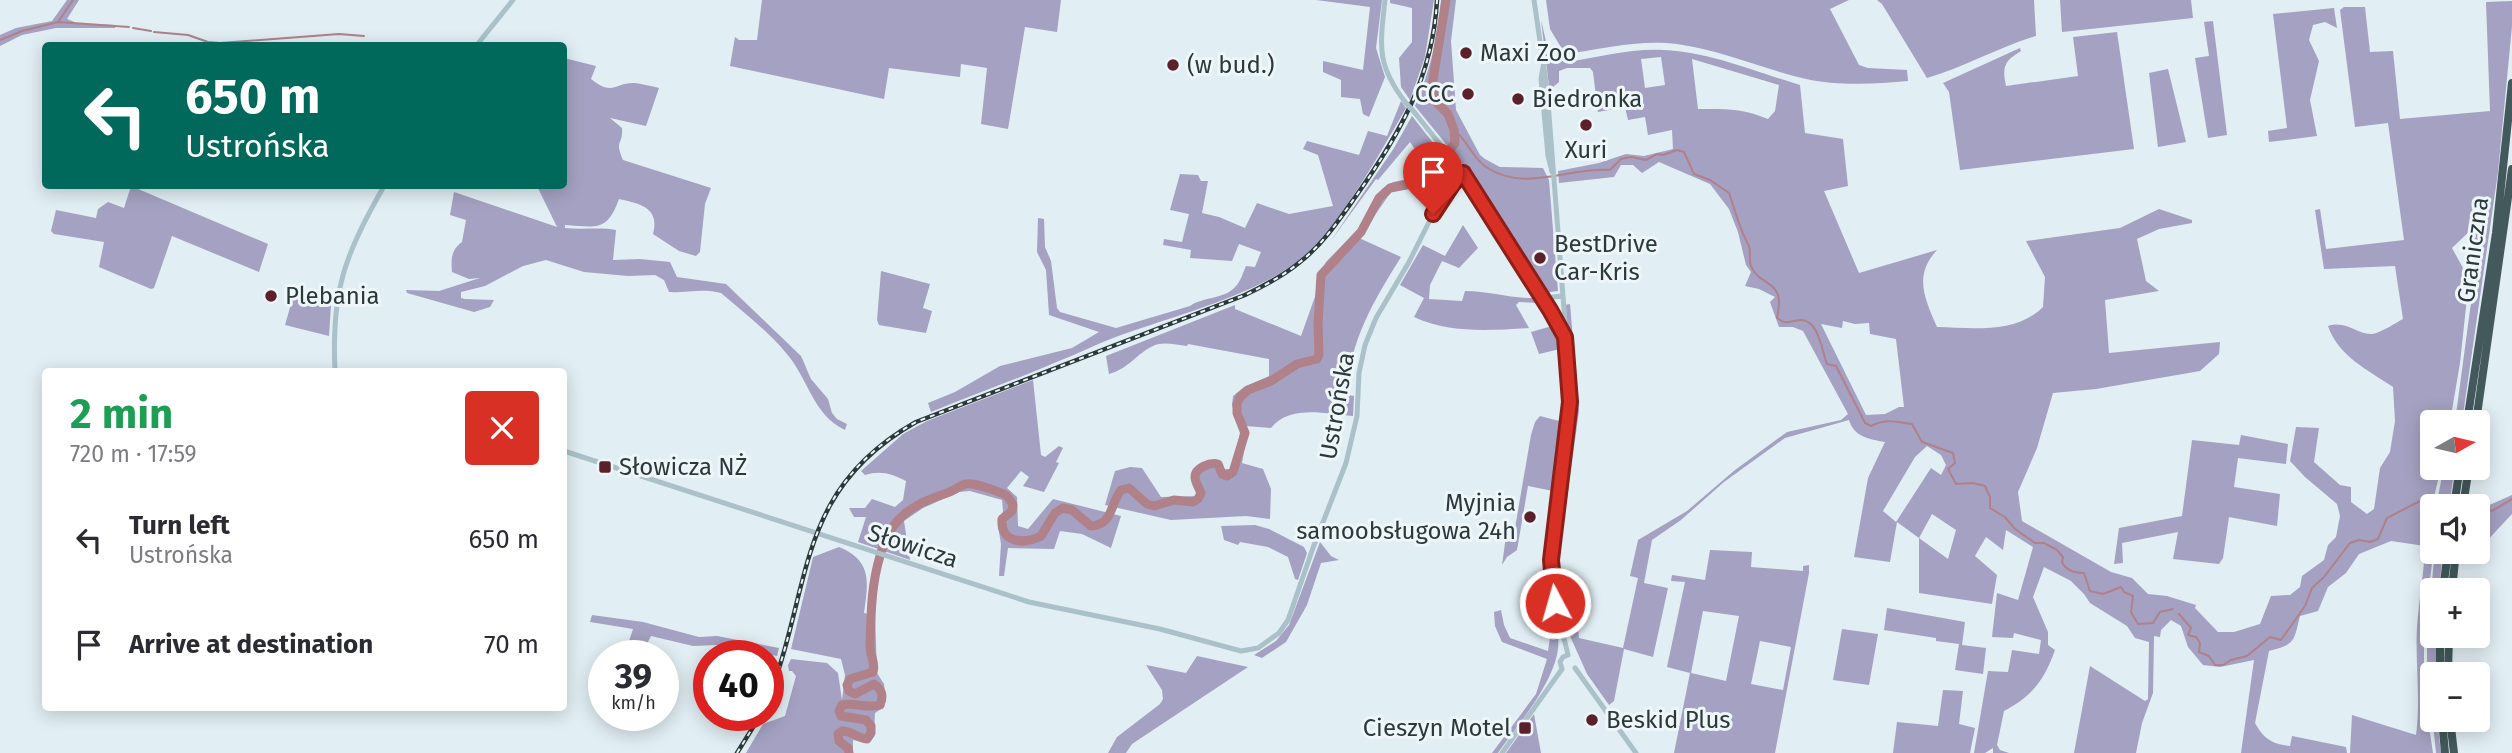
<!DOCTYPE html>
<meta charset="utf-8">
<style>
body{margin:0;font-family:"Fira Sans",sans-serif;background:#f7f7f7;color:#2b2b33;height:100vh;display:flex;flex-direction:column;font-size:26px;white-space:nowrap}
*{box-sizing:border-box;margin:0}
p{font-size:23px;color:#7c7c81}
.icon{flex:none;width:38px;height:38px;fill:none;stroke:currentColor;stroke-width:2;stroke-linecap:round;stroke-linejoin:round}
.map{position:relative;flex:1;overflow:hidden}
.panel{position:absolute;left:42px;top:368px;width:525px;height:343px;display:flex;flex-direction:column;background:#fff;border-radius:7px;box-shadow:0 4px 18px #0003}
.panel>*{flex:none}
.banner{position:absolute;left:42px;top:42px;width:525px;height:147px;border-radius:7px;box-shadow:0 4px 18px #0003;background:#00695c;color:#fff;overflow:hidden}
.needle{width:46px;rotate:82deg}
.tools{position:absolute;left:2420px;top:410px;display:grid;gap:14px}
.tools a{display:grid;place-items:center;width:70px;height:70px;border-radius:7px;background:#fff;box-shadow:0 4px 18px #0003;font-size:35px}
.speed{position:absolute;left:588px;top:640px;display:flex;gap:14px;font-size:35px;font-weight:700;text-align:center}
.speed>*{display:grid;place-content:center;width:91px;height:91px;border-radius:50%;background:#fff;box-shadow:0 4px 18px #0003;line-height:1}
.speed small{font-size:18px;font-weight:400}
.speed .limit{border:10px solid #d22;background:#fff;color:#111}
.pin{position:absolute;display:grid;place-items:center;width:60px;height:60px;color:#fff;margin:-72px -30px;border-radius:50% 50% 50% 0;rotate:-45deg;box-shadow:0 0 7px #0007}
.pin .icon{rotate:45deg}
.me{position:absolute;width:77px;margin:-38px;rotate:354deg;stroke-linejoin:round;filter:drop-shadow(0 0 5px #0008)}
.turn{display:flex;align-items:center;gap:24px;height:147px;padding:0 28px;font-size:32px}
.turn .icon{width:91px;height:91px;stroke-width:2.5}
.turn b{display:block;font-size:49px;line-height:60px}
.round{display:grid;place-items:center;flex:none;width:74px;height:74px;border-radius:7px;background:#f7f7f7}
.overview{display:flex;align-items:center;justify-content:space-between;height:119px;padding:0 28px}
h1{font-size:42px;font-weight:700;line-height:52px;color:#1e9e55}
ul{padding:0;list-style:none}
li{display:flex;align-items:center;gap:21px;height:105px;padding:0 28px}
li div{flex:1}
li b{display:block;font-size:26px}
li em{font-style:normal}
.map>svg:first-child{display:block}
</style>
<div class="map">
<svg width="2512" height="753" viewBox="0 0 2512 753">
<rect width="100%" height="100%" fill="#e1eef3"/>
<path fill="#a5a1c2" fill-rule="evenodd" d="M 67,0 L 79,0 L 67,19 L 77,23 L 116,25 L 115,28 L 56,28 L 22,35 L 0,46 L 0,35 L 16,28 L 52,21 Z
M 762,0 L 1061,0 L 1057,32 L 1025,27 L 1008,129 L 981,124 L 987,68 L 961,64 L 960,77 L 889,68 L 884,99 L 730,66 L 735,37 L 739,40 L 757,40 Z
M 1316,0 L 1382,0 L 1376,48 L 1385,77 L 1369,117 L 1363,114 L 1360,99 L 1341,97 L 1341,80 L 1323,72 L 1323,61 L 1363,70 L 1370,7 Z
M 1390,0 L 1434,0 L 1425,57 L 1410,100 L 1401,87 L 1399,58 L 1412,42 L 1412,8 L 1390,3 Z
M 1441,0 L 1456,0 L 1451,41 L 1456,110 L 1480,155 L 1485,159 L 1500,167 L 1543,168 L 1549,180 L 1558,291 L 1543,293 L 1541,290 L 1463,165 L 1415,106 C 1430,71 1438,38 1441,0 Z
M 1546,0 L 1849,0 L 1830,9 L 1859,65 L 1868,68 L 1907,70 L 1908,81 C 1876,84 1838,86 1806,79 C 1763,69 1721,50 1677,44 C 1640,39 1601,49 1565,54 L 1550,29 Z
M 1877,0 L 2034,0 L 2036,36 C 1999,47 1965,67 1927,78 L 1882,4 Z
M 2060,0 L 2191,0 L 2193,18 L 2062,32 Z
M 2512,1 L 2512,26 L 2498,172 L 2462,422 L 2455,422 L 2475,273 L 2472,238 L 2475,226 L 2452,248 L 2469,279 L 2460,363 L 2450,422 L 2432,422 L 2432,467 L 2441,467 L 2432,506 L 2433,555 L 2424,629 L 2424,693 L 2433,753 L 2350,753 L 2352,715 L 2416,735 C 2421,699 2415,663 2417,627 C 2419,600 2424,573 2425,546 L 2391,541 L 2359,554 L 2346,573 L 2328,587 L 2318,611 L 2300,616 C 2294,641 2295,645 2269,651 L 2255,723 C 2264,739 2272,744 2290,746 L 2292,736 L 2346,747 L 2347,753 L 2241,753 L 2254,660 L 2220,667 L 2203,665 L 2188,647 L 2181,626 L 2171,620 L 2161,630 L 2160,637 L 2154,636 L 2153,693 L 2142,723 L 2136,753 L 2074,753 L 2090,666 L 2145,701 L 2148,699 L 2149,642 L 2135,638 L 2127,626 L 2090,603 L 2084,594 L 2071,581 L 2044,567 L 2033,597 L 2048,632 L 2048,645 L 2055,650 C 2044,681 2032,696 2004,711 L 1997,745 L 2000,750 L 2009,753 L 1993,753 L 1993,748 L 1985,753 L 1974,753 L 1988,671 L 2008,672 L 2012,650 L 2039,654 L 2041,640 L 2014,633 L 2013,638 L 1992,637 L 1997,593 L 2018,600 L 2033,547 L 2006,530 L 2003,550 L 1986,537 L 1975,556 L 1997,575 L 1992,604 L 1919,593 L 1919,538 L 1897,522 L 1890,562 L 1854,557 L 1868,478 L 1885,442 C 1869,439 1854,437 1849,420 L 1785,438 L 1724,482 L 1681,520 L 1652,540 L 1644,583 L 1668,588 L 1653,657 L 1624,649 L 1614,701 L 1609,705 L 1587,674 L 1566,627 L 1564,597 L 1575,597 L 1579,638 L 1623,648 L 1638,578 L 1630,576 L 1638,540 L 1687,511 L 1735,470 L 1787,432 L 1841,420 L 1848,414 L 1803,331 L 1793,327 L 1779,327 L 1770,302 L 1775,297 L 1759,289 L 1745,286 L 1751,272 L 1746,265 L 1738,232 L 1729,209 L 1710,184 L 1659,162 L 1642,173 L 1633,165 L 1621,165 L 1614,177 L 1559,183 L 1558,171 L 1599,163 L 1626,154 L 1644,156 L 1673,149 L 1672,130 L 1648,135 L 1645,117 L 1628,120 L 1625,107 L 1598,112 L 1593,72 L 1590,68 L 1567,68 L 1559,71 L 1559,82 L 1553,87 L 1549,86 L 1541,20 C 1546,38 1546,59 1567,62 C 1599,57 1632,48 1664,50 C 1710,52 1756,72 1800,85 L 1805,133 L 1843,139 L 1848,186 L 1824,191 L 1859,273 L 1937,250 C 1913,276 1925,299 1937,327 C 1972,328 2016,334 2043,307 L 2045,277 L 2026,241 L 2120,228 L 2159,209 L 2192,220 L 2192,223 L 2159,229 L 2137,239 L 2146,281 L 2159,291 L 2105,300 L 2109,353 L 2220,342 L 2219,354 L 2200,371 L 2096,389 L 2053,393 L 2037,448 L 2018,492 L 2022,521 L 2111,572 L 2132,578 L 2148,594 L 2167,596 L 2196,605 L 2195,608 L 2218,632 L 2234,632 L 2260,624 L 2271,596 L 2290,595 L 2300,587 L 2302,576 L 2324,560 L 2328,545 L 2336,537 L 2340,516 L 2337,504 L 2305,477 L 2290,461 L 2296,427 L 2319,428 L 2314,462 L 2340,485 L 2351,487 L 2351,502 L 2367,514 L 2374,509 L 2380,468 L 2390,452 L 2395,421 L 2393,387 C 2368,370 2338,356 2328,326 C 2347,320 2357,335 2372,334 C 2381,333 2395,323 2403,319 L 2395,266 L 2324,269 L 2315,210 L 2320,209 L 2326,249 L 2404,240 L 2388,123 L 2355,127 L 2340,10 L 2344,7 L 2365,7 L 2370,52 L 2393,51 L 2400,119 L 2490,111 L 2486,2 ZM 1661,57 L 1665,85 L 1645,88 L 1641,59 ZM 1692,59 L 1779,85 L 1775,111 L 1768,119 C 1742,108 1725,109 1698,109 ZM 1843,321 L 1855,324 L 1869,323 L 1870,334 L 1896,339 L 1904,407 L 1899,407 L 1885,414 L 1866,415 L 1821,324 L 1842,328 ZM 1927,446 L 1941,455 L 1946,465 L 1941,475 L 1931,468 L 1896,522 L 1883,511 L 1915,457 ZM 1932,514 L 1956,530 L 1948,559 L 1919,538 Z
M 2334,8 L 2337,28 L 2325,22 L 2313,25 L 2309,40 L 2319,61 L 2310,100 L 2317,136 L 2269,142 L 2268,131 L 2287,128 L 2273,14 Z
M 2213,21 L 2227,135 L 2208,138 L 2195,58 L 2209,56 L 2204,22 Z
M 2117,32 L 2134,149 L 1960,170 L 1949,92 L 1943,83 L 2020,48 L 2021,51 C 2004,61 2002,67 2006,86 L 2078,76 L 2073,37 Z
M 564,58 L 596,66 L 591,79 C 613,97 615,82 635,83 C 643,84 651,86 659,88 L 646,126 L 610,118 L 622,128 C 623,147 614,139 623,160 L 711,188 L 705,204 L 700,252 L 696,256 L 679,251 L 653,234 C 660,207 640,204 619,199 C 607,232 597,227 565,225 L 565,228 C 582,230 601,227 616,230 L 613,260 L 640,259 L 670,262 L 677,277 L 726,284 L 801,356 L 811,379 L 828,399 L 832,413 L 837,419 L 847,424 L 845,430 C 812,414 809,379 786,353 C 767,330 743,312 721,293 C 703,288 687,293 669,292 L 664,280 L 655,275 L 628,276 L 584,272 L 546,260 L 523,266 L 485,286 L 461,292 L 461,298 L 465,299 L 494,300 L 490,307 L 474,312 L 407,293 L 406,290 L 439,291 L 480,278 L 469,279 L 452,272 C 451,259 451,250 462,242 L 466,220 L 450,215 L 454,192 L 557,227 L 537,186 L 564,186 Z
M 2168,69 L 2186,142 L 2158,147 L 2149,73 Z
M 1401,101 L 1406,108 C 1380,153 1339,228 1299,260 C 1253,297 1169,317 1113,338 C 1095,345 1077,354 1059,361 C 1017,379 973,395 931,412 L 928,403 L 955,392 L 1000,366 L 1072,348 L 1099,332 L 1049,315 L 1046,270 L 1037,252 L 1038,218 L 1044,219 L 1045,247 L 1051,261 L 1057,308 L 1060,312 L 1116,328 L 1190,306 C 1204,296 1224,300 1236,286 C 1241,281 1243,272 1246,266 L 1255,267 L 1261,252 L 1239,244 L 1232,261 L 1190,258 L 1191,250 L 1163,245 L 1164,239 L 1182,242 L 1189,214 L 1170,210 L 1180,174 L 1198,175 L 1201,181 L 1208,181 L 1202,213 L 1219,217 L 1245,228 L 1257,203 L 1289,214 L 1333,206 L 1318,155 L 1303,149 L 1307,141 L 1359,155 L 1368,131 L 1387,136 Z
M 1412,116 L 1452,167 L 1452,178 L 1445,190 L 1430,185 L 1391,192 L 1359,238 L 1401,257 C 1375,299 1347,344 1348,395 L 1354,396 L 1353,416 C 1326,414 1290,404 1271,428 L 1246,426 L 1247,436 L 1242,463 L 1263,469 L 1271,489 L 1270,519 L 1246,516 L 1171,520 L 1105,505 L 1115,471 L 1130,467 L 1142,468 L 1161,497 L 1197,496 C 1198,488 1192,482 1192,474 C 1194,462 1212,459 1221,461 L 1224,469 L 1232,469 L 1240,433 L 1232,405 L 1233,396 L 1244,387 L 1269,376 L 1269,359 L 1188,344 L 1187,346 C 1176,345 1163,341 1153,346 C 1136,354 1130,368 1109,374 L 1106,356 L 1235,305 L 1235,309 L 1301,336 L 1317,291 L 1319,275 L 1326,262 L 1358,229 L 1382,189 L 1393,182 L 1422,176 L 1430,171 L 1410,142 L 1378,180 L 1376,179 L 1330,242 L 1394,148 Z
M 131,186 L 268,244 L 259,272 L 172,236 L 154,288 L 151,289 L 99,267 L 104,242 L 54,234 L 51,231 L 56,210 L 96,218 L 98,209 L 108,202 L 124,208 Z
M 1463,225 L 1478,248 L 1459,268 L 1442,261 L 1430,285 L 1429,299 L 1462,301 L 1465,291 C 1490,291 1512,299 1536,298 L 1538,303 L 1519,302 L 1516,305 L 1529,328 C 1492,330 1449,334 1414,317 L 1424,298 L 1400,285 L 1423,245 L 1445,256 Z
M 881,271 L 930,284 L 923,308 L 932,311 L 926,333 L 879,325 L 877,320 Z
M 295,290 L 331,305 L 329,336 L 285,325 Z
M 1570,304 L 1579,411 L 1558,566 L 1554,566 L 1574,420 L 1574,387 L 1565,305 Z
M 1552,326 L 1560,349 L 1539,354 L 1531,332 Z
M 1033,380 L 1041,455 L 1045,457 L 1059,446 L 1063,448 L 1056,462 L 1059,463 L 1044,492 L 1023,486 L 1029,477 L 1021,471 L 1007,488 L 1017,497 L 1018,526 L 1028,529 L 1053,499 L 1121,516 L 1111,548 L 1082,534 L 1060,531 L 1054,549 L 1008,548 L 1004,576 L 999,576 L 1001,544 L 998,526 L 1003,511 L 1002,500 L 970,491 L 959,492 L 923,508 L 904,521 L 910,560 L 858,542 L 866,517 L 854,517 L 849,508 L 865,508 L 872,499 L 895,507 L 903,500 L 906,481 C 892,474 881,470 865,475 L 861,471 L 903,434 L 927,421 Z
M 1540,416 L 1563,422 L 1561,437 L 1557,441 L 1558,456 L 1553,491 L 1528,486 L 1517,550 L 1507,557 L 1502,565 L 1507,529 L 1515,528 L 1531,435 L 1535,422 Z
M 2241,435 L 2288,444 L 2286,464 L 2238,458 L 2234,487 L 2280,494 L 2277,526 L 2229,517 L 2223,558 L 2219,564 L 2173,559 L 2178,532 L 2122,543 L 2123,563 L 2114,564 L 2119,528 L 2182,516 L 2192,440 L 2239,445 Z
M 2444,467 L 2455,467 L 2449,506 L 2436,506 Z
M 2512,495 L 2512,514 L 2482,546 L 2485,507 Z
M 1255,525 L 1269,529 L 1304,547 L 1307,553 L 1298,580 L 1295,579 L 1288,557 L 1268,547 L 1240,542 L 1238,545 L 1224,540 L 1221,526 Z
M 1320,542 L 1331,556 L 1339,560 L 1321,563 L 1307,605 L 1286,642 L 1262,658 L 1254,655 L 1276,641 L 1289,625 Z
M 839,547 C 873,561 868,583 864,613 L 875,615 L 877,673 L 884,684 L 886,700 L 884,707 L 875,713 L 874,736 L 865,742 L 853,740 L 853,753 L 746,753 L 763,724 L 785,716 L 796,676 L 792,671 L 789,671 L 788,665 L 791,659 L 827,663 L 838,673 L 842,700 L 845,675 L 841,659 L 791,649 L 813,557 Z
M 1710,550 L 1752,552 L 1751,567 L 1803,571 L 1803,566 L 1809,565 L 1809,573 L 1775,753 L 1674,753 L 1690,673 L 1667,667 L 1685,582 L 1671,581 L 1672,575 L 1705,580 ZM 1703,611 L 1739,616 L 1726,681 L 1691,673 ZM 1760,641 L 1791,647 L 1783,690 L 1751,684 Z
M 2435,551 L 2443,551 L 2439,590 L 2432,590 L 2432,635 L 2436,635 L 2436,674 L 2432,674 L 2432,719 L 2437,719 L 2441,753 L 2436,753 L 2427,668 L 2427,629 Z
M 1887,608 L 1965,622 L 1962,645 L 1986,648 L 1983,674 L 1955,670 L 1959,644 L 1936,641 L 1936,638 L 1884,630 Z
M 1501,610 L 1504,625 L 1510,638 L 1548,651 L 1551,631 L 1556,629 C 1570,666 1518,724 1498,753 L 1492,753 L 1536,694 L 1547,659 L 1502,642 L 1495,626 L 1494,612 Z
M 592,615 L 643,622 L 699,637 L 717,636 L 779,648 L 777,656 L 717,645 L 693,646 L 651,636 L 641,656 L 630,653 L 627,647 L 633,629 L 590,622 Z
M 1842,629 L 1878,634 L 1869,685 L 1833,680 Z
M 1197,656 L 1248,667 L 1132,744 L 1126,753 L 1108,753 L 1117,737 L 1160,704 L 1163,699 L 1162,690 L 1146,665 L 1186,673 Z
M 1943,690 L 1963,691 L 1959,724 L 1975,728 L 1970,753 L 1893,753 L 1897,722 L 1938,726 Z
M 1534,714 L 1541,753 L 1506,753 Z"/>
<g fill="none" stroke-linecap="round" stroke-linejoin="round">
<path stroke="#b08189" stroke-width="2" d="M 58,22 L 73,0
M 133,28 L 151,31
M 154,32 L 188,35 L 208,42 L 220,43 L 339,34 L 364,36
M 0,40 L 22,31 L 58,22 L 129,27
M 1454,130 C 1467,139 1472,158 1486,167 C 1525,193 1568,167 1610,170 L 1621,159 L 1631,157 L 1646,160 L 1657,154 L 1663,155 L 1677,150 L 1684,152 L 1694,174 L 1710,180 L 1729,193 C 1735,210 1739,228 1748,244 C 1752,250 1748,259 1751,266 C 1758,284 1778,281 1779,301 C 1779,307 1778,313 1777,318 L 1784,322 C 1791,323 1795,320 1801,320 C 1819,320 1822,352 1827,364 L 1836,366 L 1865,423 L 1871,426 C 1887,418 1896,422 1912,424 L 1922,442 L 1953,453 L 1955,463 L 1948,469 L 1956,484 L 1973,483 L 1985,486 L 1990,497 L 1990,508 L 2005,517 L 2015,529 L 2035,543 L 2044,543 L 2057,550 L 2063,557 L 2062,562 C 2066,571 2075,573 2084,573 L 2090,591 L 2103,594 L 2121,587 L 2124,592 L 2133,596 L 2131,612 L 2138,624 L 2153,623 L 2160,612 L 2173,609
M 2478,504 L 2492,511 L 2512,499
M 2179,614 L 2191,628 L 2188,635 L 2196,637 L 2200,643 L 2199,652 L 2209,656 L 2215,665 L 2223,665 L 2231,660 L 2247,656 L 2270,637 L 2281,640 L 2305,606 L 2312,588 L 2324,577 L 2350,543 L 2359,540 L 2370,542 L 2378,539 L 2387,518 L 2422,500 L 2432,499"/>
<path stroke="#b08189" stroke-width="9" d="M 849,753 L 848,748 L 839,741 L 838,734 L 842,731 C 852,731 857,738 867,739 L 871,733 L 871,726 L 866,720 L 841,716 L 839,711 L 842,705 C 855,702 867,709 880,705 C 884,695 882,690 874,684 L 855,694 L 849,691 L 847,685 L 850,679 L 873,672 C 876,663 870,656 870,646 C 871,615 871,586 880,556 C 890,518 912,504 947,493 C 954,491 960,485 966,484 C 973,482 1001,492 1007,496 C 1008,497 1013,504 1013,505 L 1012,511 L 1002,519 C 1000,544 1025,544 1041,536 L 1055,513 L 1063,508 L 1072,510 L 1091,526 C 1113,525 1110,504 1121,490 L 1129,488 L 1147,504 L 1154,506 L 1174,500 L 1193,502 L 1198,499 L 1201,493 C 1199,488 1195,482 1195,477 C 1195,468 1210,462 1218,464 L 1222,474 L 1227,476 L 1233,472 L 1245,433 L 1237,413 L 1237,404 L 1240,397 L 1248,390 L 1271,381 L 1297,364 L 1317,359 L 1319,354 L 1318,324 L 1321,275 L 1361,232 L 1379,198 L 1390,188 L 1427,181 L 1455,143 L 1454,130 L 1448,114 L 1435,101 L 1432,86 L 1446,0"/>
<path stroke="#aac1c9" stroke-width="5" d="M 1385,0 C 1380,46 1376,65 1406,103
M 1534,0 L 1547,89 L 1570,387 C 1571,445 1553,502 1551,560 C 1550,593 1561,623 1568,655
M 476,46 L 513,0
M 1543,67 L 1541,79 L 1548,156 L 1552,172
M 1415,113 L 1463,173 L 1563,334
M 1543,298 L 1563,296
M 335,371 C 331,290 345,255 384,186
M 564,451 L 1029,602 L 1160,629 L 1241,651 L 1258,648 L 1279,633 L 1288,620 L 1313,548 L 1346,463 L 1357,416 L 1359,373 L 1365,345 L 1376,318 L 1409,262 L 1433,214 L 1454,182 L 1463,173
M 1575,668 L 1636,753
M 1562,669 L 1560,662 L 1563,657 L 1568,655
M 1502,753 L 1562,669"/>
<path stroke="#43595b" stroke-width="8" d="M 2467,422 L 2496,233 L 2512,83
M 2476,422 L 2512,169
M 2454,506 L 2460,467
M 2463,506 L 2469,467
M 2443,590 L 2448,551
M 2452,590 L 2456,551
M 2440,674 L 2440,635
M 2448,674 L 2449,635
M 2442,719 L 2445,753
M 2450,719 L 2454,753"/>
<g stroke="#2b393a" stroke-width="4.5">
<path id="rail" d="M 768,699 C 813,586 794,491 916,422 L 1245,295 C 1264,286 1283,276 1300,262 C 1323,244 1339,220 1356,196 C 1399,135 1433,77 1437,0
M 737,753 L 760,716"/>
</g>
<use href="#rail" stroke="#eef6fa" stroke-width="2" stroke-dasharray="5" stroke-linecap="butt"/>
<path stroke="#aac1c9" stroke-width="5" d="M 1406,103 L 1415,113"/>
</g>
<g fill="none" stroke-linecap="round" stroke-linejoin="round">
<g stroke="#8d1f18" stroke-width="18">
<path id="route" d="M 1433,214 L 1452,185 L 1463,173 L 1550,310 L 1565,337 L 1570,402 L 1551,560 L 1555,603"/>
</g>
<use href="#route" stroke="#d93025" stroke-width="12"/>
</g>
<g fill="#5b212a" stroke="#eef6fa" stroke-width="2.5">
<circle cx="1466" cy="53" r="7"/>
<circle cx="1173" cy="65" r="7"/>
<circle cx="1468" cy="94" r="7"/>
<circle cx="1518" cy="99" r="7"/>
<circle cx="1586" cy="125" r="7"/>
<circle cx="1540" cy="258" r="7"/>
<circle cx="271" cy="296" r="7"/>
<rect x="598" y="460" width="14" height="14" rx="3.5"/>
<circle cx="1530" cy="517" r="7"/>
<circle cx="1592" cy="720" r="7"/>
<rect x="1518" y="721" width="14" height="14" rx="3.5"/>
</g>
<g text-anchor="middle" stroke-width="6" stroke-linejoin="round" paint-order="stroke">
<g font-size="24" fill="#2b393a" stroke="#eef6fa" text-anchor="start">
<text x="1480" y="61">Maxi Zoo</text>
<text x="1187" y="73">(w bud.)</text>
<text x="1454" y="102" text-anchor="end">CCC</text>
<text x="1532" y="107">Biedronka</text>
<text x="1586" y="158" text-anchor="middle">Xuri</text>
<text x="1554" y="252">BestDrive<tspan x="1554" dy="28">Car-Kris</tspan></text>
<text x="285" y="304">Plebania</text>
<text x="619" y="475">Słowicza NŻ</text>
<text x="1516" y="511" text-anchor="end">Myjnia<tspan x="1516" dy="28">samoobsługowa 24h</tspan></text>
<text x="1606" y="728">Beskid Plus</text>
<text x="1511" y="736" text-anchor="end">Cieszyn Motel</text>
</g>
<g font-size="24" fill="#2b393a" stroke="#eef6fa">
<text transform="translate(2473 250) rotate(-82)" y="8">Graniczna</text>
<text transform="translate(1337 406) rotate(-80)" y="8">Ustrońska</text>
<text transform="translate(913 546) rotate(18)" y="8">Słowicza</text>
</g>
</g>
</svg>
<div class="tools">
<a><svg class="needle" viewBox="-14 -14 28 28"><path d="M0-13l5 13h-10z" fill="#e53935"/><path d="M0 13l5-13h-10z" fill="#7c7c81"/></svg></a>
<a><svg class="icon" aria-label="sound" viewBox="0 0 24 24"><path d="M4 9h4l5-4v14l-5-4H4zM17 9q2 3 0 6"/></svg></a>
<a>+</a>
<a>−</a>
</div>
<div class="speed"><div>39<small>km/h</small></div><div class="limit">40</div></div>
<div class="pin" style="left:1433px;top:214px;background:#d93025"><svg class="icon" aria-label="arrive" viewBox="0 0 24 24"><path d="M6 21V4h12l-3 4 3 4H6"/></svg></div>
<svg class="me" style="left:1555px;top:603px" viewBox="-20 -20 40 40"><circle r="17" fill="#d93025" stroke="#fff" stroke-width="3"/><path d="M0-11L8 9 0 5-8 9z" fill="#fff"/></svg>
<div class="banner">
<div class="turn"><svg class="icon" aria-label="left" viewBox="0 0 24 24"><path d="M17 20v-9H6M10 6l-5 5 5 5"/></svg><div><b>650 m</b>Ustrońska</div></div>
</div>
<section class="panel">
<div class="overview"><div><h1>2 min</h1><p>720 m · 17:59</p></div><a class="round" style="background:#d93025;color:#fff"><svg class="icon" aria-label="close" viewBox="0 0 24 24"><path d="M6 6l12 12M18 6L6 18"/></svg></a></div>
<ul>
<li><svg class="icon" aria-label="left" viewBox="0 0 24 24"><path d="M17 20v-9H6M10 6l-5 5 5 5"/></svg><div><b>Turn left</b><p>Ustrońska</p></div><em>650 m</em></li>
<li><svg class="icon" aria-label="arrive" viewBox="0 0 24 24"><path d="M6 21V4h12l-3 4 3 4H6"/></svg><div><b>Arrive at destination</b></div><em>70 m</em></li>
</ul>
</section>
</div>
